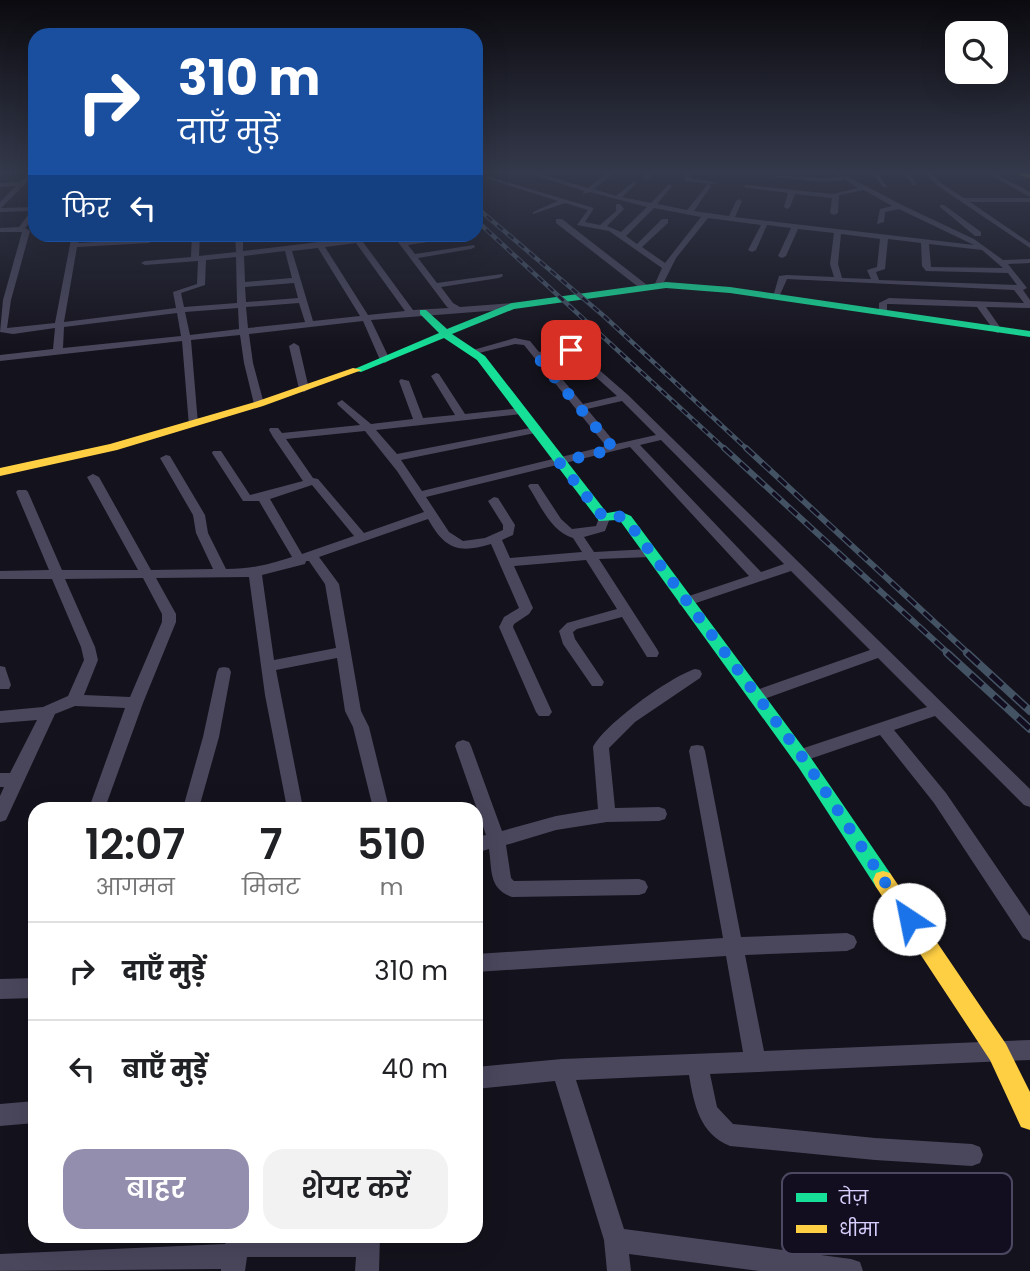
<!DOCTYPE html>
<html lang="hi">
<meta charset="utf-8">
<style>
body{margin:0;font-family:Poppins,"Noto Sans Devanagari",sans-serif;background:#f2f2f2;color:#202124;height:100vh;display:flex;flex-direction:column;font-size:26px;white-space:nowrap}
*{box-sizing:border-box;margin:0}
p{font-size:23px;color:#757577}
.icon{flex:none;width:38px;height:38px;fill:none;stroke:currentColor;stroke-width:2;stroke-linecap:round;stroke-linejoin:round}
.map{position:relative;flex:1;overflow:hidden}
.drawer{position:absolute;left:28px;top:802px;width:455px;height:441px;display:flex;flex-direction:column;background:#fff;border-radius:21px;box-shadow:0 7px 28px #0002}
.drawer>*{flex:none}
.guide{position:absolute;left:28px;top:28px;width:455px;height:214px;border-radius:21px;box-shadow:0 7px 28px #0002;background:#1a4fa0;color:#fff;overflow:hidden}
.buttons{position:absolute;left:945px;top:21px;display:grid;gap:14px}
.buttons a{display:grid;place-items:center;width:63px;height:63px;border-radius:14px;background:#fff;box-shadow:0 7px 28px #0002;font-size:35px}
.pin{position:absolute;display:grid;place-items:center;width:60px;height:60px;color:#fff;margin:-30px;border-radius:14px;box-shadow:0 4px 10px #0006}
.me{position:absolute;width:77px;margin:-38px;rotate:326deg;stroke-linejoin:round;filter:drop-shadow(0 0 5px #0008)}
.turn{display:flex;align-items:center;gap:24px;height:147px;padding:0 35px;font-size:32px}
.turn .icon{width:91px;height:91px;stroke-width:2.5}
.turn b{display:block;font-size:49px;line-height:60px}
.then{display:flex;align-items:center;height:66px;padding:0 35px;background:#0003;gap:14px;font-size:26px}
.eta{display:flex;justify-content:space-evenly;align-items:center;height:119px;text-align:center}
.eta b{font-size:42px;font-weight:600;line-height:49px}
.action{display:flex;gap:14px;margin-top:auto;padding:14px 35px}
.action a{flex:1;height:80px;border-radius:21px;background:#938dae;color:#fff;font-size:28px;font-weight:600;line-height:80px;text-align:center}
.action a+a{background:#f2f2f2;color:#202124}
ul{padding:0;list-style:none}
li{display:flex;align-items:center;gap:21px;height:98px;padding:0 35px;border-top:2px solid #e0e0e0}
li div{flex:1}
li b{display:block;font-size:26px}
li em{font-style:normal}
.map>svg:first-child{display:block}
</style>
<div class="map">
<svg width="1030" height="1271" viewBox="0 0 1030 1271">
<rect width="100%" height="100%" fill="#14121c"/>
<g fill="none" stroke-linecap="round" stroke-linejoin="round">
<path fill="#4a475d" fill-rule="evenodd" d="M 0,173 L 4,173 L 0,175 Z
M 30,173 L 35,174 L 1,208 L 35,207 L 35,216 L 25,228 L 30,231 L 11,300 L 7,328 L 55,323 L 72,234 L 80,234 L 78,243 L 149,239 L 153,241 L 149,243 L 77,247 L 64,322 L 176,308 L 173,292 L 197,284 L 198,261 L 145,265 L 141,263 L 145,261 L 191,257 L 192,234 L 200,234 L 199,256 L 236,252 L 235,234 L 243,234 L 243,251 L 386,234 L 400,234 L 405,240 L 464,234 L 461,237 L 408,245 L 415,254 L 474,245 L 475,247 L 471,249 L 418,258 L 437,283 L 502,274 L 503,276 L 499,278 L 441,287 L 453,303 L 460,307 L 512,303 L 516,306 L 512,309 L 371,320 L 390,360 L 385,363 L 380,360 L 363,321 L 249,334 L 253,363 L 264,404 L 259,407 L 254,404 L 244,363 L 240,335 L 191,340 L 198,424 L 197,426 L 189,426 L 182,341 L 0,361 L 0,355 L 53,349 L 55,328 L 13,334 L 0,332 L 3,300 L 22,232 L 0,232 L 0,228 L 19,227 L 31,211 L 0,212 L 0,202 L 16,186 L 0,187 L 0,183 L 20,182 ZM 395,238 L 447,307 L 449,308 L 413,310 L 363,242 ZM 356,243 L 405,311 L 368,315 L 325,247 ZM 318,248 L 360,316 L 313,321 L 292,251 ZM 285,251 L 292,278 L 245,282 L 244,256 ZM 236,257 L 237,303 L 184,307 L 181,293 L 205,285 L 206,260 ZM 294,283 L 298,298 L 246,302 L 245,287 ZM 299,303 L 305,322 L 248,328 L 246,307 ZM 238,308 L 239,329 L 190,335 L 185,312 ZM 177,313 L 181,336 L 63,348 L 64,327 Z
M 476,173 L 594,208 L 585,222 L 600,225 L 616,211 L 616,204 L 620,204 L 624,209 L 607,226 L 621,232 L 647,207 L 590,192 L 583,194 L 584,191 L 528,173 L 537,173 L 588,188 L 607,173 L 614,173 L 594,189 L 616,196 L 634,181 L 636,184 L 622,197 L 651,203 L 669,184 L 672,186 L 657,204 L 687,210 L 708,184 L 684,181 L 686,173 L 692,173 L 690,178 L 720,183 L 709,184 L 711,186 L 694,211 L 729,216 L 736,201 L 739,199 L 742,201 L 735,217 L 974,245 L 899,209 L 885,212 L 884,222 L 877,224 L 880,209 L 892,206 L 864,190 L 839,195 L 838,213 L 834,215 L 830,213 L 832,198 L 795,194 L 790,207 L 787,209 L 784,207 L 788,193 L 743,187 L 746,185 L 833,194 L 858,188 L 845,180 L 822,182 L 743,173 L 822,178 L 839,177 L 834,173 L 841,173 L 902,205 L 974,239 L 1003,260 L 1030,259 L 1030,263 L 1008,264 L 1027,288 L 1023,290 L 1030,300 L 1030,308 L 986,307 L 1002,330 L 998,333 L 995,332 L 977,307 L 890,304 L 887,304 L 887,311 L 883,314 L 879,311 L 879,303 L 889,298 L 1024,303 L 1014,290 L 787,279 L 779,297 L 773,297 L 779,276 L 787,275 L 834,277 L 830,264 L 834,233 L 798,229 L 786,256 L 782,258 L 778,256 L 791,228 L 767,225 L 756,250 L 752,252 L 748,250 L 761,225 L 708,218 L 676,258 L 662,286 L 658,288 L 654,286 L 662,268 L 609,231 L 577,225 L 588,210 L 565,203 L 533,214 L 533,212 L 558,201 L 476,175 ZM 654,208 L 701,217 L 665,263 L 642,247 L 668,223 L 668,219 L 662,219 L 637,244 L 626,236 ZM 841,234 L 880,239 L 877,267 L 867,270 L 871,279 L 842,278 L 838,264 ZM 888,239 L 921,243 L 922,266 L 926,271 L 1008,273 L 1017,285 L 879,280 L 876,272 L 885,269 ZM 929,244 L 982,250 L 1003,268 L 931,267 Z
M 647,173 L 653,173 L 647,180 L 644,178 Z
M 872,173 L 878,173 L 887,187 L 883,187 Z
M 903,173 L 909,173 L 917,185 L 913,185 Z
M 925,173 L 931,173 L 942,184 L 964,198 L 1030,198 L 1030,202 L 970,202 L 1030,243 L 1030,248 L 938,186 Z
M 987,173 L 994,173 L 1030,192 L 1030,197 Z
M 940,205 L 944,205 L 981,232 L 981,236 L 975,236 L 940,207 Z
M 556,219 L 562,219 L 647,285 L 647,289 L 641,289 L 556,223 Z
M 277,234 L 289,234 L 280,237 Z
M 515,338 L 530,341 L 539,352 L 564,346 L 574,348 L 628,395 L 1030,789 L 1030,807 L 1024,805 L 935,716 L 894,730 L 946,793 L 1030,916 L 1030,941 L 1023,938 L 934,803 L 880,735 L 801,762 L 795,761 L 793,756 L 795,751 L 927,707 L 878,658 L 761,700 L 751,700 L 749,696 L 751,692 L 870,650 L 791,571 L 690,605 L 680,605 L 678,602 L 680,599 L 749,576 L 630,447 L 426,497 L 449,532 L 463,541 L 485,538 L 503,530 L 503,525 L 488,501 L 494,497 L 498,498 L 515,525 L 513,535 L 502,540 L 510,558 L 582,552 L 573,538 C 550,531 540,504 528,486 L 530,484 L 538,484 L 561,519 L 572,529 L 596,526 L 600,515 L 608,515 L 610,518 L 605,531 L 584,537 L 594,552 L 650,549 L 656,553 L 650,557 L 599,559 L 657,649 L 659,653 L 657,657 L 647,657 L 622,617 L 577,629 L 573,632 L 575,639 L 604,682 L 602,686 L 592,686 L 563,644 L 559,631 L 567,623 L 617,609 L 586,560 L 514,566 L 533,608 L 529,614 L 514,624 L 513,627 L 552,712 L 549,716 L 539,716 L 536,712 L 499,627 L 504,617 L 519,608 L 491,544 C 458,554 445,549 428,519 L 319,557 L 339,584 L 361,711 L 369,727 L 389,808 L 373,808 L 353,727 L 345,711 L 337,658 L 276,670 L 303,808 L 287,808 L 265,695 L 249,577 L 156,578 L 176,614 L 176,622 L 143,703 L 105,808 L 89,808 L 125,708 L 75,706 L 55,714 L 6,820 L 0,822 L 0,796 L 4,787 L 0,787 L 0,773 L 10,773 L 37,720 L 0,723 L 0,711 L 43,707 L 68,696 L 84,660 L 81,647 L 52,579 L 0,579 L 0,571 L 49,570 L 16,492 L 18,490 L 26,490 L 28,492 L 62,570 L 138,570 L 87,477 L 93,474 L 99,477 L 151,570 L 213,569 L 196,533 L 193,515 L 160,458 L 166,455 L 170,456 L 205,515 L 208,533 L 226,569 C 252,569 266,565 292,557 L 259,501 L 243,501 L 212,453 L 213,451 L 221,451 L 250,495 L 303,481 L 273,437 L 269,430 L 270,428 L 278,428 L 282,433 L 360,425 L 338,405 L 337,403 L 342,400 L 371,424 L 413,419 L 399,381 L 401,379 L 409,381 L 423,418 L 455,415 L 431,376 L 436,373 L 439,374 L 465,414 L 521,408 L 526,411 L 521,414 L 376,430 L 397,454 L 535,427 L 540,430 L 535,433 L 401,460 L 422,491 L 606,446 L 524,345 L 515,344 L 471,355 L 466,352 ZM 564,352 L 568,352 L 617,396 L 583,404 L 543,356 ZM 622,401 L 656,435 L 616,444 L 587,409 ZM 365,431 L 397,471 L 424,512 L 364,533 L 318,479 L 313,478 L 286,439 ZM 661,440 L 784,564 L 761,572 L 640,445 ZM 312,485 L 354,536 L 302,554 L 270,499 ZM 306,561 L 309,561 L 325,584 L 336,648 L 274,660 L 262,575 L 305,564 ZM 143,578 L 162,614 L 162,622 L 130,697 L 84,695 L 98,660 L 95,647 L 65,579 Z
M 294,343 L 299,346 L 309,389 L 304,392 L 299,389 L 289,346 Z
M 0,666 L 5,667 L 11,685 L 9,689 L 0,689 Z
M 224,667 L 229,668 L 231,672 L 219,737 L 199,808 L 183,808 L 203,737 L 217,672 L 219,668 Z
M 695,669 L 700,670 L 702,674 L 700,678 L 635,722 L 609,748 L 615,808 L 659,807 L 665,809 L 667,814 L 665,819 L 659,821 L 607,822 L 556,830 L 506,845 L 511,878 L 514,881 L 639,879 L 645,881 L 648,887 L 645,893 L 639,895 L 512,897 C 489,889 492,871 489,849 L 476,853 L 476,837 L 486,835 L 455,746 L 457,742 L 463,740 L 469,742 L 471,746 L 502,831 L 556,816 L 598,809 L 593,747 C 606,723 670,677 695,669 Z
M 697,745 L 703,746 L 705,751 L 741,937 L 847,933 L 854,936 L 857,942 L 854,948 L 847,951 L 745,955 L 764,1051 L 1030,1040 L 1030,1060 L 710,1074 L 717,1107 L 733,1124 L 875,1138 L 972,1144 L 980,1147 L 983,1155 L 980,1163 L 972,1166 L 875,1160 L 730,1146 C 700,1134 694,1105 689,1075 L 576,1080 L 624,1229 L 851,1259 L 860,1262 L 863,1271 L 759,1271 L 629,1254 L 631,1271 L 607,1271 L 604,1240 L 555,1081 L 476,1089 L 476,1067 L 562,1059 L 743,1052 L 726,956 L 476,972 L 476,954 L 723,938 L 689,751 L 691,746 Z
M 35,978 L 35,998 L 0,999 L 0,979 Z
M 35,1101 L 35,1123 L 0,1126 L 0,1104 Z
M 231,1236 L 380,1236 L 379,1271 L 355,1271 L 356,1257 L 247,1257 L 245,1271 L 221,1271 L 221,1269 L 0,1271 L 0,1254 L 225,1244 Z"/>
<path fill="#16e098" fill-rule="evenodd" d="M 666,282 L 730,287 L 1030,331 L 1030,337 L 730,293 L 666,288 L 514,309 L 452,334 L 485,356 L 607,513 L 619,511 L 631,516 L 811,758 L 890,873 L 893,880 L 890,887 L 883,889 L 876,887 L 799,768 L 621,522 L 617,520 L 599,521 L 477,360 L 444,338 L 361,372 L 352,370 L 439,333 L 420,314 L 420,310 L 426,310 L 447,329 L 512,303 Z"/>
<path fill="#ffcf43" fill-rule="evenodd" d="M 1018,173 L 1030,174 L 1030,178 L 1019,175 Z
M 353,368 L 362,370 L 263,406 L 117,450 L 0,476 L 0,468 L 110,444 L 255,402 Z
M 883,871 L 890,873 L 1006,1044 L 1030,1092 L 1030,1130 L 1021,1127 L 990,1060 L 876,887 L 873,880 L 876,873 Z"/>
<g stroke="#435364" stroke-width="4.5">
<path id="rail-far2" d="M 476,207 L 605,317 L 748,450
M 476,220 L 726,450"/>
</g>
<g stroke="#435364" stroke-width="6">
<path id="rail-far1" d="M 724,448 L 949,654
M 746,448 L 969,654"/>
</g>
<g stroke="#435364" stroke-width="8">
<path id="rail" d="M 947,653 L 1030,729
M 967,653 L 1030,711"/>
</g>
<use href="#rail-far2" stroke="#120e20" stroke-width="2.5" stroke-dasharray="7" stroke-linecap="butt"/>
<use href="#rail-far1" stroke="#120e20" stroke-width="3.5" stroke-dasharray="11" stroke-linecap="butt"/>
<use href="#rail" stroke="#120e20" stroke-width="5" stroke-dasharray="16" stroke-linecap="butt"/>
</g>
<linearGradient id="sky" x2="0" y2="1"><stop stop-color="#0b0a0f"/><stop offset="0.49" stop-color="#34394b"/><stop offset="1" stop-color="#34394b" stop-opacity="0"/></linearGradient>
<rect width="1030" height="351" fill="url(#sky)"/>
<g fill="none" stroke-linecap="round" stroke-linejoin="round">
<path stroke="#1a73e8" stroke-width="12" stroke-dasharray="0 21.6" d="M 571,350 L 564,349 L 536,355 L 614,449 L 559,462 L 604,518 L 616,515 L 626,519 L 806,762 L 909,919"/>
</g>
<rect x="782" y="1173" width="230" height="81" rx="10" fill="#120e20" stroke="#4d4862" stroke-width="2"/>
<rect x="796" y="1193" width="31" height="9" fill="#16e098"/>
<rect x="796" y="1225" width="31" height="8" fill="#ffcf43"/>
<g font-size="19" fill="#d8cffd">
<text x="839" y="1204">तेज़</text>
<text x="839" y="1236">धीमा</text>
</g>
</svg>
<div class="buttons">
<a><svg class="icon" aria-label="search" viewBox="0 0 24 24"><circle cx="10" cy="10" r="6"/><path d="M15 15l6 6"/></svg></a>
</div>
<div class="pin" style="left:571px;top:350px;background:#d93025"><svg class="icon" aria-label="arrive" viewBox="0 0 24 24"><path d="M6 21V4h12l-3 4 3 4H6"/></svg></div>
<svg class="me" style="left:909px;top:919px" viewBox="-20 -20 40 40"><circle r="19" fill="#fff"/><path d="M0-13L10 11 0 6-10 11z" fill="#1a73e8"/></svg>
<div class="guide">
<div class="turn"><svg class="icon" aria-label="right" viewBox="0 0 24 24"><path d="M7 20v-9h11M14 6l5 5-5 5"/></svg><div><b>310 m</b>दाएँ मुड़ें</div></div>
<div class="then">फिर<svg class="icon" aria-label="left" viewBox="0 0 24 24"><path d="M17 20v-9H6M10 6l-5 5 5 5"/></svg></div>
</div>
<section class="drawer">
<div class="eta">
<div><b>12:07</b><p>आगमन</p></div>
<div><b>7</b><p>मिनट</p></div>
<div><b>510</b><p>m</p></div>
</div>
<ul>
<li><svg class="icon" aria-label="right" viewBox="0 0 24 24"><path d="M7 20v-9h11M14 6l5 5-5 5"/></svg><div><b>दाएँ मुड़ें</b></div><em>310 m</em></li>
<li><svg class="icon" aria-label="left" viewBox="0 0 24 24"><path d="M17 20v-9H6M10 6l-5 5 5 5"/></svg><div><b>बाएँ मुड़ें</b></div><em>40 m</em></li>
</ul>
<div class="action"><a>बाहर</a><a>शेयर करें</a></div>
</section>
</div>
